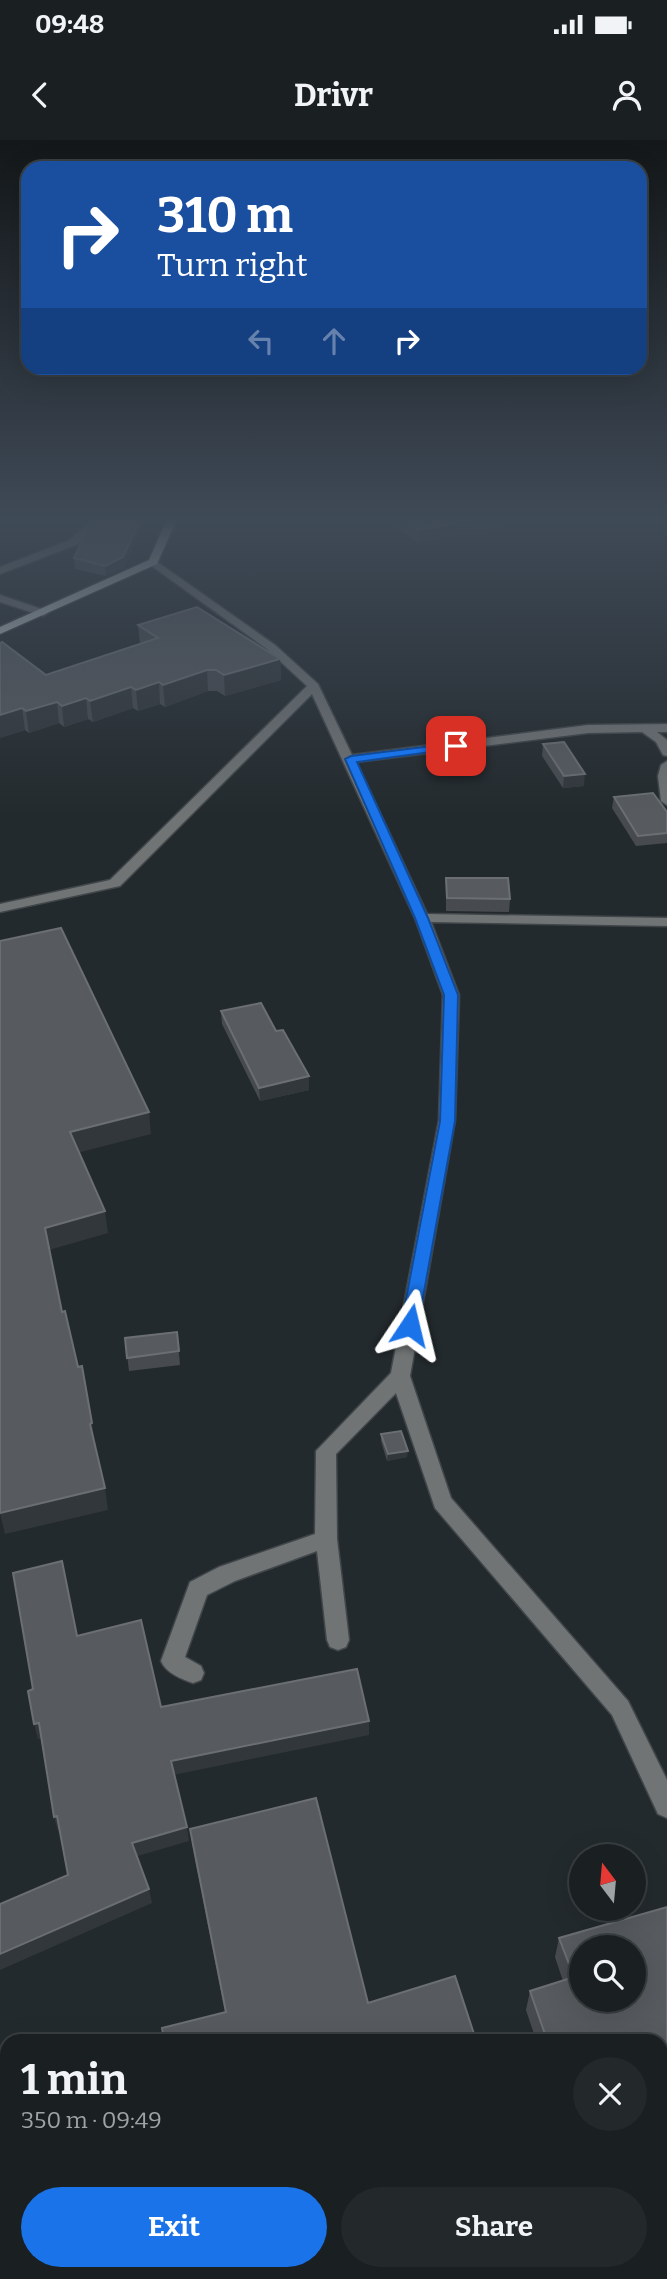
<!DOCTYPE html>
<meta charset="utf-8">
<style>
body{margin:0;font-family:Bitter,serif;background:#23282a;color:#f1f3f6;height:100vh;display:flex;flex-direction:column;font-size:26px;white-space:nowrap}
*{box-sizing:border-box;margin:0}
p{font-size:23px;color:#9fa3a5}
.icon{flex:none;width:38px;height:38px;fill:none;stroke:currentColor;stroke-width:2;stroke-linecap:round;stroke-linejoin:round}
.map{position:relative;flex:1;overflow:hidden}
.drawer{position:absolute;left:0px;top:1894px;width:668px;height:247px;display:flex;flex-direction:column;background:#1a2022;border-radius:21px 21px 0 0;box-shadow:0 7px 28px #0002,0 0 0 2px #383e40}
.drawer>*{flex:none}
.top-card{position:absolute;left:21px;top:21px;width:626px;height:214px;border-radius:21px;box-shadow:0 7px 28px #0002,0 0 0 2px #383e40;background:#1a4fa0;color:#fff;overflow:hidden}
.needle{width:46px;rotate:344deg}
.buttons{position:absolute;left:569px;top:1704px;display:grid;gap:14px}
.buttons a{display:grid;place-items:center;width:77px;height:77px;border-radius:50%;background:#1a2022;box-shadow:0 7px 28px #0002,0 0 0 2px #383e40;font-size:35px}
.pin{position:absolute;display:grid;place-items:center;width:60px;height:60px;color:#fff;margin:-30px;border-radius:14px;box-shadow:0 4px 10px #0006}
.me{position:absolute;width:77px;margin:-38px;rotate:10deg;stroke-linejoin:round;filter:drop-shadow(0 0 5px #0008)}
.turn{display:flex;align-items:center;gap:24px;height:147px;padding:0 21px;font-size:32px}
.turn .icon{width:91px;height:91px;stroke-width:2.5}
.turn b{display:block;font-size:49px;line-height:60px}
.lanes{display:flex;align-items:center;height:66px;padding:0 21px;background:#0003;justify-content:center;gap:35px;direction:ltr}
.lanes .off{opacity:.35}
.round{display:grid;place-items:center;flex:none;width:74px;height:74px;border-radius:37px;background:#23282a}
.head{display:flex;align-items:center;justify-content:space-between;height:119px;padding:0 21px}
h1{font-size:42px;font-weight:700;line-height:52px}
.button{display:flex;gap:14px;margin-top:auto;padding:14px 21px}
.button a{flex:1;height:80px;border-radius:42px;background:#1a73e8;color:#fff;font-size:28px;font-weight:700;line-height:80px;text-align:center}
.button a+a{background:#23282a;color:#f1f3f6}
.status{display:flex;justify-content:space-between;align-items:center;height:49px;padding:0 35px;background:#1a2022;direction:ltr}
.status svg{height:19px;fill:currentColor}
header{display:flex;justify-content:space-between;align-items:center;height:91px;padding:0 21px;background:#1a2022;font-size:32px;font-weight:700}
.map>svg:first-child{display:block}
</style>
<div class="status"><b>09:48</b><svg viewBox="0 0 49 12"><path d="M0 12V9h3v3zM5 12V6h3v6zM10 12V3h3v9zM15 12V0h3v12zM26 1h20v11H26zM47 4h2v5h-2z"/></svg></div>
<header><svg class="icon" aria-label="back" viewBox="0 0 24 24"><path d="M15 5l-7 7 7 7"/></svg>Drivr<svg class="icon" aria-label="person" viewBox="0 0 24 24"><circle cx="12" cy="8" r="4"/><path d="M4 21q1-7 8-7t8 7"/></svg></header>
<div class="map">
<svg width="667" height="2139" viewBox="0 0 667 2139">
<rect width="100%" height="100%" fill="#232a2d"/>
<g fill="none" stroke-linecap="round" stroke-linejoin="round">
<g stroke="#404649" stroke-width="3">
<path id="minor" d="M 92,379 L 102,379 L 78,404 L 0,434 L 0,427 L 70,400 Z
M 153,419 L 275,505 L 318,544 L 352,615 L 588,585 L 667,584 L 667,592 L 657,592 L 667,600 L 667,616 L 663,615 L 656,602 L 642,592 L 588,593 L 356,622 L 427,774 L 667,778 L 667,786 L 431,782 L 459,855 L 455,980 L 410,1236 L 451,1358 L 628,1561 L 667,1640 L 667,1678 L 658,1674 L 612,1575 L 435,1368 L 396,1253 L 336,1314 L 337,1399 L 349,1500 L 346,1507 L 338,1510 L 330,1507 L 327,1500 L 317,1411 L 235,1441 L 207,1455 L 185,1517 L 201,1526 L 204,1533 L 201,1540 L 193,1543 C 181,1539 166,1533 161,1521 L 190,1442 L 219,1427 L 315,1394 L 316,1311 L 391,1233 L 439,980 L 443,855 L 415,778 L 312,554 L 120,746 L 0,772 L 0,764 L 110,740 L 307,546 L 267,509 L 149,424 L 148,422 Z
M 0,455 L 47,471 L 48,473 L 43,476 L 0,462 Z
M 667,621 L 667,665 L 661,661 L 658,636 L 661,625 Z"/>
</g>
<g stroke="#404649" stroke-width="3">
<path id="major" d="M 167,379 L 177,379 L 157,424 L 0,494 L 0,487 L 149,420 Z"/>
</g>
<use href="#minor" fill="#707475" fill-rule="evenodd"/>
<use href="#major" fill="#b8c0c1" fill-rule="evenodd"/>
</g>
<path fill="#474b50" d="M 385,379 L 510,379 L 509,385 L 419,404 Z
M 74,418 L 124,428 L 106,436 L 75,429 Z
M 138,485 L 280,519 L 281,540 L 225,556 L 217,551 L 208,551 L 165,567 L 160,564 L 138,571 L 133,568 L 93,582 L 88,579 L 64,587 L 59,583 L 29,593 L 25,590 L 0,598 L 0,503 L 46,535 L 140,504 Z
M 543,604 L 584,646 L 563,648 L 542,616 Z
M 614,657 L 667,672 L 667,703 L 636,706 L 612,668 Z
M 446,738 L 510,759 L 509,772 L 446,771 Z
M 221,871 L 276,891 L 309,950 L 260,961 L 222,884 Z
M 177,1192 L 180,1225 L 129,1231 L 125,1198 Z
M 381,1294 L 407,1317 L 387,1321 L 381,1301 Z
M 190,1689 L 368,1863 L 476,1900 L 225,1872 L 193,1709 Z
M 667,1767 L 667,2125 L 662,2127 L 662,1900 L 536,1900 L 526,1870 L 530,1851 L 563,1841 L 555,1817 L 559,1798 Z
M 448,2133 L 488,2133 L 471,2139 L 449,2139 Z
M 581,2133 L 642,2133 L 624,2139 L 583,2139 Z"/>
<path fill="#32373b" d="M 141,379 L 146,379 L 124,428 L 106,436 L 105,426 Z
M 477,379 L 510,379 L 509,385 L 419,404 L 419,390 Z
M 280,519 L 281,540 L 225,556 L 224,535 Z
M 207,530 L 208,551 L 165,567 L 163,545 Z
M 159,542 L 160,564 L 138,571 L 136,550 Z
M 131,547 L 133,568 L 93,582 L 90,561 Z
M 86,558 L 88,579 L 64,587 L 62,566 Z
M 57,562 L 59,583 L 29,593 L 26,571 Z
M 22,568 L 25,590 L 0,598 L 0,575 Z
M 585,634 L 584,646 L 563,648 L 564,636 Z
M 309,936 L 309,950 L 260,961 L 259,948 Z
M 149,972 L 151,994 L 73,1014 L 70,992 Z
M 105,1071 L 108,1093 L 49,1110 L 45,1088 Z
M 92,1283 L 95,1305 L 93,1306 L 90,1284 Z
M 408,1311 L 407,1317 L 387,1321 L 388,1314 Z
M 105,1348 L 108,1370 L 5,1394 L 0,1373 Z
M 369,1581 L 369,1595 L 173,1635 L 171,1621 Z
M 39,1583 L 43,1598 L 38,1599 L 34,1584 Z
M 57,1676 L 61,1690 L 58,1691 L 54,1677 Z
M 187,1687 L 189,1701 L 134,1717 L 132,1703 Z
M 149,1749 L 152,1763 L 0,1830 L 0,1814 Z
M 667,2113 L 667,2125 L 662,2127 L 662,2115 Z
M 454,2133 L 488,2133 L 471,2139 L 453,2139 Z
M 604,2133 L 642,2133 L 624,2139 L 592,2139 L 593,2137 Z"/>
<path fill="#575b5f" stroke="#6b6f73" stroke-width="2" fill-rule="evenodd" d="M 95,379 L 141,379 L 123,417 L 105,426 L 74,418 L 90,383 Z
M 403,379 L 477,379 L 419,390 Z
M 197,467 L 280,519 L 224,535 L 216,530 L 207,530 L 163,545 L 159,542 L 136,550 L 131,547 L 90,561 L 86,558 L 62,566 L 57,562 L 26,571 L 22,568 L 0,575 L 0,503 L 2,502 L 46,535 L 158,498 L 138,485 Z
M 564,602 L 585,634 L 564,636 L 543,604 Z
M 653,653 L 667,672 L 667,693 L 638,696 L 614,657 Z
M 446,738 L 508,738 L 510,759 L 447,758 Z
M 61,788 L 149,972 L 70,992 L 105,1071 L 45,1088 L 62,1172 L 65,1171 L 78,1227 L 82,1226 L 92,1283 L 90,1284 L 105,1348 L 0,1373 L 0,801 Z
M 261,863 L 276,891 L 283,890 L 309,936 L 259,948 L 221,871 Z
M 177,1192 L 179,1211 L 127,1218 L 125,1198 Z
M 401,1291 L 408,1311 L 388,1314 L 381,1294 Z
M 62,1421 L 77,1496 L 141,1480 L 161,1567 L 357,1529 L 369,1581 L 171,1621 L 187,1687 L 132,1703 L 149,1749 L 0,1814 L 0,1764 L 68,1735 L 57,1676 L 54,1677 L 39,1583 L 34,1584 L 28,1551 L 33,1549 L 13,1433 Z
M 316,1658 L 368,1863 L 455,1836 L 476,1900 L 164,1900 L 162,1888 L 226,1872 L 190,1689 Z
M 667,1767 L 667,2113 L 662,2115 L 662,1900 L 547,1900 L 530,1851 L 574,1837 L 559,1798 ZM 581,1808 L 634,1808 L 634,1860 L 581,1860 Z
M 592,2133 L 604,2133 L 593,2137 Z"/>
<linearGradient id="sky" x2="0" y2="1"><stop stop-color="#131719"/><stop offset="0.56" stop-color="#3f4a57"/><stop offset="1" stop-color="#3f4a57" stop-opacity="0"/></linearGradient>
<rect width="667" height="678" fill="url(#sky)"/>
<path fill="#1a73e8" stroke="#114b97" stroke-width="2" d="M 456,603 L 462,606 L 460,608 L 357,622 L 428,778 L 458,855 L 455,981 L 418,1185 L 416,1189 L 404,1189 L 401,1185 L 440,981 L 444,855 L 415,778 L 345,619 L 351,616 Z"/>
</svg>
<div class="buttons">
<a><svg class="needle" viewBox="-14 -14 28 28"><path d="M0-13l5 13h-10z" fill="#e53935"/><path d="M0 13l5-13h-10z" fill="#9fa3a5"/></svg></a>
<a><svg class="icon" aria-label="search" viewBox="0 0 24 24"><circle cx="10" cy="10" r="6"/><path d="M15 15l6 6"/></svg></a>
</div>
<div class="pin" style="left:456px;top:606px;background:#d93025"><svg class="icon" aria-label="arrive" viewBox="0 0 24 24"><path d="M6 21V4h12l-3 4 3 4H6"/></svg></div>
<svg class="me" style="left:410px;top:1185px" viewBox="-20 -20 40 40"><path d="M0-17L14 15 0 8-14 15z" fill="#1a73e8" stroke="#fff" stroke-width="4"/></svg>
<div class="top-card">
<div class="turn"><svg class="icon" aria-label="right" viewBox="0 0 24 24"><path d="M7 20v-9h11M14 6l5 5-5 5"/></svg><div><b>310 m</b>Turn right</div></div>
<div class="lanes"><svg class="icon off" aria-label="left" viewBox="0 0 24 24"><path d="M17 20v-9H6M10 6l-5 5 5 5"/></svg><svg class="icon off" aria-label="ahead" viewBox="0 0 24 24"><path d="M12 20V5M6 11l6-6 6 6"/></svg><svg class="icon" aria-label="right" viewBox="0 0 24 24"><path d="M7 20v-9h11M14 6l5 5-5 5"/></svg></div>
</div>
<section class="drawer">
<div class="head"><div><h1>1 min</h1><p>350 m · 09:49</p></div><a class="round"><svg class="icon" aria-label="close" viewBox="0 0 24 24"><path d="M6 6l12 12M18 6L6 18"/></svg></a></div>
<div class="button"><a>Exit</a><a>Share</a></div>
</section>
</div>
